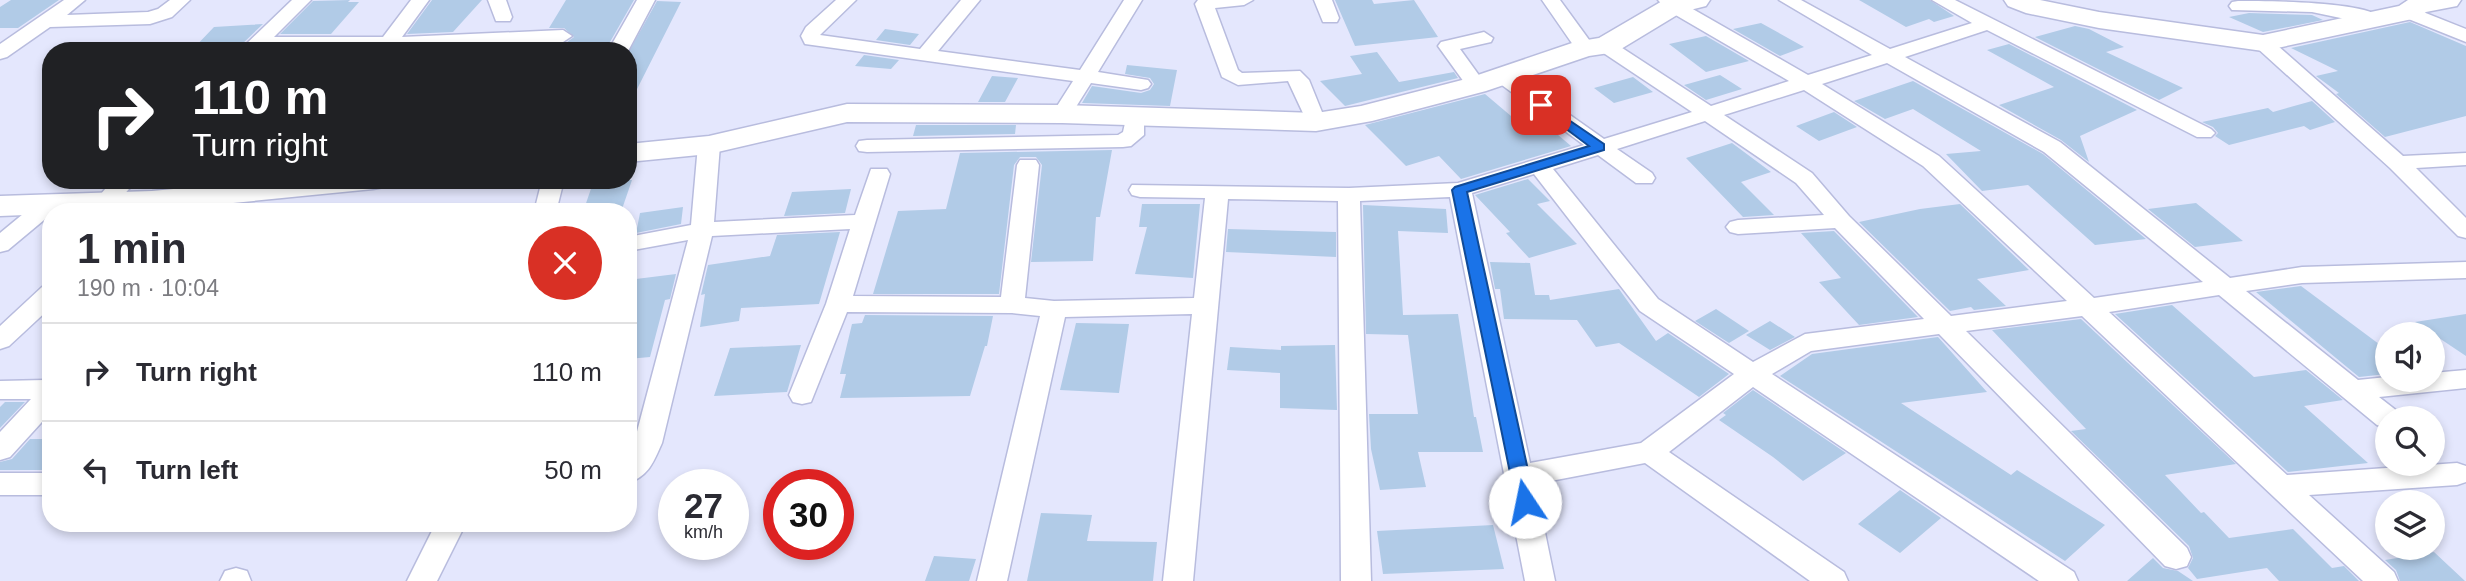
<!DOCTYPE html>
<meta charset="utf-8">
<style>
body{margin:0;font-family:Arial,sans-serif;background:#f7f7f7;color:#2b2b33;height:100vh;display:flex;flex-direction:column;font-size:26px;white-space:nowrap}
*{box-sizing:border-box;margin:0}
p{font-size:23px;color:#7c7c81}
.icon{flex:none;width:38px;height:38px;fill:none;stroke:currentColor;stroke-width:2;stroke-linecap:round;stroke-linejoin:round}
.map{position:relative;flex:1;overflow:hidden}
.sheet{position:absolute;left:42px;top:203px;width:595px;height:329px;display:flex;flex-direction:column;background:#fff;border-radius:28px;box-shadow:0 4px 10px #0003}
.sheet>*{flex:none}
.guide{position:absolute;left:42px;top:42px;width:595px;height:147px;border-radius:28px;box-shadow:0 4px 10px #0003;background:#202124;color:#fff;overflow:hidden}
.tools{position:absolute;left:2375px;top:322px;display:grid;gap:14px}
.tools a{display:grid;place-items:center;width:70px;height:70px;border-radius:50%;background:#fff;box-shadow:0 4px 10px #0003;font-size:35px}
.speed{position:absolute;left:658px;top:469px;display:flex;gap:14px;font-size:35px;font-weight:700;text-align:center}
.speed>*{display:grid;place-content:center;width:91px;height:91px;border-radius:50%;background:#fff;box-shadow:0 4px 10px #0003;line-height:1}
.speed small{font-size:18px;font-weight:400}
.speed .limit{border:10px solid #d22;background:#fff;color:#111}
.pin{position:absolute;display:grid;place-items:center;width:60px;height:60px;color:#fff;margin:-30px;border-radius:14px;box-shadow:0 4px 10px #0006}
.me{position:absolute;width:77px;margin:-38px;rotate:349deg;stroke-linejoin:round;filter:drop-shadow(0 0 5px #0008)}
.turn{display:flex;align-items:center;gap:24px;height:147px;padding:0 35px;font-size:32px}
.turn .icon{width:91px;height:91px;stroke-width:2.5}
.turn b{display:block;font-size:49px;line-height:60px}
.round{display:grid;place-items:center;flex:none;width:74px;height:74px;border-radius:37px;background:#f7f7f7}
.overview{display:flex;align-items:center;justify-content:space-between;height:119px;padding:0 35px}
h1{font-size:42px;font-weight:700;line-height:52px}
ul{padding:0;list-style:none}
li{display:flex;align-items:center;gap:21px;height:98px;padding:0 35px;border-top:2px solid #e1e1e2}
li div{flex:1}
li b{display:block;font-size:26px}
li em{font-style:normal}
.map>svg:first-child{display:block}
</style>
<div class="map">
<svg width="2466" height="581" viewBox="0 0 2466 581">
<rect width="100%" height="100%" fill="#e4e7fd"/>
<path fill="#b1cbe7" d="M 11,0 L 59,0 L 18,28 L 0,28 L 0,7 Z
M 350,0 L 348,2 L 359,2 L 331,34 L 280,34 L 313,1 Z
M 432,0 L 482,0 L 453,32 L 407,34 Z
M 566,0 L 634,0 L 606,49 L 535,51 L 538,46 L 563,45 L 574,37 L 564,28 L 549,28 Z
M 1335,0 L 1372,0 L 1374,4 L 1414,0 L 1438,37 L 1355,46 Z
M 1859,0 L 1930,0 L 1954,16 L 1934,22 L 1929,19 L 1906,27 Z
M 657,1 L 681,2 L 628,107 L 628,53 Z
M 2249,13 L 2312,15 L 2323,20 L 2263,32 L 2229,17 Z
M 2410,22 L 2466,46 L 2466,116 L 2385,137 L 2336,94 L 2339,93 L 2316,76 L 2338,71 L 2291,48 Z
M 1761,23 L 1804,47 L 1780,56 L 1733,29 Z
M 263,24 L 240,46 L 239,51 L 191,51 L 214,27 Z
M 2075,26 L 2089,29 L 2124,47 L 2106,52 L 2183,88 L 2159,100 L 2035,37 Z
M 885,29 L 919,34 L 910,45 L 876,40 Z
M 1706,36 L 1749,61 L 1706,72 L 1669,44 Z
M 2009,44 L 2137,110 L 2080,136 L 2089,162 L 2061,140 L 1999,105 L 2054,87 L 1987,50 Z
M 1377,52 L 1399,82 L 1454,72 L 1458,78 L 1345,106 L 1320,81 L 1362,74 L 1350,56 Z
M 864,55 L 899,60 L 891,69 L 855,66 Z
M 1127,65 L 1177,70 L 1170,106 L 1082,103 L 1092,86 L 1141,93 L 1150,90 L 1154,84 L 1150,78 L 1125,74 Z
M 1720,75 L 1742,89 L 1706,100 L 1684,85 Z
M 992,76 L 1018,78 L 1005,102 L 978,102 Z
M 1633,77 L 1653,92 L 1614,103 L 1594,88 Z
M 1913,81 L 2043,154 L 2146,239 L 2095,245 L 2028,185 L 1982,191 L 1946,154 L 1981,151 L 1913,109 L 1885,119 L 1854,101 Z
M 1485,94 L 1511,116 L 1530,111 L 1571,146 L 1461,179 L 1439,156 L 1406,166 L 1365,125 Z
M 2312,101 L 2335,122 L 2310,130 L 2304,126 L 2229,145 L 2215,136 L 2218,133 L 2213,127 L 2202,122 L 2268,108 L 2273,112 Z
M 1834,112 L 1857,127 L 1819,141 L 1796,126 Z
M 916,125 L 1016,125 L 1015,134 L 913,136 Z
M 1732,143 L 1771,172 L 1741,182 L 1774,215 L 1743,217 L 1686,158 Z
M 1112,150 L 1100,217 L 1096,217 L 1093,261 L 1031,262 L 1042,165 L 1036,157 L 1020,157 L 1014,165 L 999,294 L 873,294 L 898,211 L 946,209 L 960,153 Z
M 1528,179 L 1550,201 L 1537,204 L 1577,244 L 1529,258 L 1506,233 L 1510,232 L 1475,195 Z
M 594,180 L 632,180 L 621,212 L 583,212 Z
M 851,189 L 845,213 L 784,216 L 792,192 Z
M 2196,203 L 2243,241 L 2195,247 L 2148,209 Z
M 1142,204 L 1200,204 L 1193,278 L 1135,274 L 1147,227 L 1139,227 Z
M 1960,204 L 2029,270 L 1977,279 L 2006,306 L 1974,310 L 1971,307 L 1950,311 L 1859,222 L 1920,209 Z
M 1363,205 L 1446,209 L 1448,233 L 1398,231 L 1403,315 L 1458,314 L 1474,417 L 1476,417 L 1483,452 L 1418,452 L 1426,487 L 1380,490 L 1371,449 L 1369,414 L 1418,414 L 1408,335 L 1366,334 Z
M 683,207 L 681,224 L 636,233 L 640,213 Z
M 1228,229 L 1336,232 L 1336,257 L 1226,252 Z
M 1834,231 L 1918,317 L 1859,325 L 1819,282 L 1841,278 L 1801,233 Z
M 840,232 L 819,304 L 741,308 L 739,321 L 700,327 L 705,294 L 701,295 L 708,265 L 770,256 L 777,235 Z
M 1490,262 L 1530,263 L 1535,295 L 1549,295 L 1550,300 L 1619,289 L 1656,341 L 1668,333 L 1729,374 L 1699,397 L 1619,343 L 1596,347 L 1577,320 L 1504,319 L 1500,289 L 1495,289 Z
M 676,274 L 670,299 L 665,300 L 650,357 L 628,359 L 628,280 Z
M 2301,286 L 2387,350 L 2387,374 L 2359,377 L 2256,292 Z
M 2172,305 L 2254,377 L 2306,370 L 2343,400 L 2304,406 L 2368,463 L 2288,472 L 2115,314 Z
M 1716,309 L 1749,331 L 1729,343 L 1695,321 Z
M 2466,314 L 2466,356 L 2415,322 Z
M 865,315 L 993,316 L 987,346 L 985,346 L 970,396 L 840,398 L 846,374 L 840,374 L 852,324 L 862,323 Z
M 2081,319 L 2236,464 L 2165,475 L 2201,513 L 2204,512 L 2229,538 L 2293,529 L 2332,568 L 2344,566 L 2359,581 L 2279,581 L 2267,568 L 2197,579 L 2188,568 L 2193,558 L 2189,546 L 2071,431 L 2086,429 L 1992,330 Z
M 1770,321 L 1795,337 L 1770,350 L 1746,335 Z
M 1076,323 L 1129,324 L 1119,393 L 1060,390 Z
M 1938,337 L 1987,392 L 1901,403 L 2011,475 L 2017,470 L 2105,525 L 2065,561 L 1780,376 L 1812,354 Z
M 801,345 L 787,392 L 714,396 L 730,348 Z
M 1335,345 L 1337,410 L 1280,408 L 1280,373 L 1227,370 L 1230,347 L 1281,350 L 1281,346 Z
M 1753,390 L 1846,453 L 1803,481 L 1773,457 L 1719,420 L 1726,415 L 1723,413 Z
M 5,402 L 25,402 L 0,428 L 0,407 Z
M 30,439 L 51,439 L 51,470 L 0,470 L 0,462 L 12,459 Z
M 1900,490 L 1941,518 L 1900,553 L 1858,524 Z
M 1041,513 L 1092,515 L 1087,541 L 1157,542 L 1153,581 L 1027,581 Z
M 1493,525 L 1504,569 L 1383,574 L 1377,531 Z
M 2434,552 L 2465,581 L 2400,581 L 2396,570 L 2385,560 Z
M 934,556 L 976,559 L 969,581 L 925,581 Z
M 2153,558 L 2163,568 L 2178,571 L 2193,581 L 2127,581 Z"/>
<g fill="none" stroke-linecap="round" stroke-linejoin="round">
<g stroke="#b8bcde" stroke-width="3">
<path id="street" d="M 64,0 L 85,0 L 67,15 L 148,12 L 158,9 L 170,0 L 190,0 L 172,17 L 150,24 L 50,27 L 7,57 L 0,59 L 0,44 Z
M 292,0 L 311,0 L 274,37 L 383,37 L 411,0 L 429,0 L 402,37 L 563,30 L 572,36 L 563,42 L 394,49 L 392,51 L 244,51 L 242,48 Z
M 488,0 L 506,0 L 512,17 L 510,21 L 496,21 Z
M 637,0 L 655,0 L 628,51 L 608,51 Z
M 836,0 L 856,0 L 820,35 L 920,49 L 961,0 L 980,0 L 938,51 L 1080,70 L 1124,0 L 1142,0 L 1098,72 L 1148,80 L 1151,84 L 1148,88 L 1141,90 L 1091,83 L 1069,118 L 1055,118 L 1052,114 L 1073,81 L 805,44 L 801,36 L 806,27 Z
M 1198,0 L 1253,0 L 1244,5 L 1215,8 L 1238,70 L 1242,73 L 1300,71 L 1309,80 L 1326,122 L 1323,126 L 1309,126 L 1288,81 L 1238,85 L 1222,77 L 1195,4 Z
M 1314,0 L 1332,0 L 1339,18 L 1337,22 L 1323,22 Z
M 1542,0 L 1560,0 L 1595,48 L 1592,52 L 1578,52 Z
M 1658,0 L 1677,0 L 1808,75 L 1872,55 L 1779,0 L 1801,0 L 1890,49 L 1972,23 L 1932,0 L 1955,0 L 2211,129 L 2215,133 L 2211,137 L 2197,137 L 1987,30 L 1905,57 L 2060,142 L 2230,278 L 2302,267 L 2466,262 L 2466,278 L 2302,283 L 2246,291 L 2358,380 L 2387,377 L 2387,380 L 2432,380 L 2432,373 L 2466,370 L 2466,388 L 2379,397 L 2397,411 L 2401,418 L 2387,418 L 2387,428 L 2377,425 L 2219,295 L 2109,312 L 2287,475 L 2457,463 L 2466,466 L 2466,482 L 2457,485 L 2309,495 L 2394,572 L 2398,581 L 2363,581 L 2082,316 L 1966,331 L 2187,548 L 2191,557 L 2187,566 L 2176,569 L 2165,566 L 1939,334 L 1811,351 L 1772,374 L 2074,572 L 2078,581 L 2039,581 L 1753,387 L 1669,452 L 1844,572 L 1848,581 L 1810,581 L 1645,463 L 1535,484 L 1555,581 L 1525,581 L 1450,197 L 1360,201 L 1371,581 L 1341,581 L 1338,201 L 1228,199 L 1193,581 L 1163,581 L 1192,314 L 1065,317 L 1007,581 L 977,581 L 1040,316 L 1012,313 L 847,312 L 811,402 L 802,404 L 793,402 L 789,395 L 826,304 L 850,229 L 712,236 L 662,443 C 654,461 649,476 628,483 L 628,455 L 634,443 L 688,240 L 628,251 L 628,237 L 691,225 L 698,145 L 701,140 L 717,140 L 720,145 L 714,222 L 855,215 L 871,169 L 887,169 L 890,174 L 853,296 L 1001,297 L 1017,165 L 1020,160 L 1036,160 L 1039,165 L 1025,298 L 1054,301 L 1194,298 L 1205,198 L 1140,197 L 1132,195 L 1129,190 L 1132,185 L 1349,188 L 1458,183 L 1584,145 L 1495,80 L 1492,76 L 1495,72 L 1509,72 L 1604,139 L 1692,112 L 1599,50 L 1596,46 L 1599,42 L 1613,42 L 1711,106 L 1789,81 L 1667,10 ZM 1887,63 L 2044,152 L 2203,282 L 2094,298 L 1939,156 L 1822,84 ZM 1804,90 L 1923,166 L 2067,301 L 1951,316 L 1849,216 L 1812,173 L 1724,115 ZM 1705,121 L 1796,183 L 1824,215 L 1738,220 L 1730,222 L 1726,227 L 1730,232 L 1738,234 L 1835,228 L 1924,319 L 1805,334 L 1753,362 L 1658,299 L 1553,169 L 1598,155 L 1636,183 L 1652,183 L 1655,178 L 1652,173 L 1617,149 ZM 1534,174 L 1640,311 L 1734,374 L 1641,443 L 1530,463 L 1472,193 Z
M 2238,1 C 2264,1 2368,1 2383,19 L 2374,25 L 2312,12 L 2232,10 L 2229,6 L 2232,2 Z
M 2408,6 L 2466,29 L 2466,42 L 2401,16 L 2399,12 Z
M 1484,32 L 1493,38 L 1491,42 L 1460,49 L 1486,85 L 1483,89 L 1469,89 L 1438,46 L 1441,42 Z
M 2263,37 L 2270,39 L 2403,156 L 2466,153 L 2466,165 L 2416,168 L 2466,218 L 2466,238 L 2458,236 L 2390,168 L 2256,47 L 2253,43 Z
M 1134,112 L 1141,114 L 1144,118 L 1144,135 L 1131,146 L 1123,147 L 867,152 L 859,151 L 856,146 L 859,141 L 867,140 L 1118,135 L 1123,132 L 1127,114 Z
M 113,180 L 137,180 L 112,208 L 96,208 L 93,203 Z
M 542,180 L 564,180 L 556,212 L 534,212 Z
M 48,198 L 56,200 L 59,205 L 56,210 L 8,250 L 0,252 L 0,233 L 40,200 Z
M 51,285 L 51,307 L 9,346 L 0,349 L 0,326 L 42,287 Z
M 45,380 L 51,381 L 51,412 L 10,457 L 0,460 L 0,432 L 31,399 L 0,399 L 0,381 Z
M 0,473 L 51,473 L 51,495 L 0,495 Z
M 436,523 L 466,523 L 437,581 L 407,581 Z
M 236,568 L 247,571 L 251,581 L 220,581 L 225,571 Z"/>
</g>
<g stroke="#b8bcde" stroke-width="3">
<path id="secondary" d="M 1664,0 L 1710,0 L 1706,6 L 1682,12 L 1616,52 L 1589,56 L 1486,91 L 1372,121 L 1316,131 L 1062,123 L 847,122 L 709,154 L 628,162 L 628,144 L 709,136 L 847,104 L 1062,105 L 1316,113 L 1361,106 L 1466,79 L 1575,42 L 1599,38 Z
M 2004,0 L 2040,0 L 2099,12 L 2263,35 L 2399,6 L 2408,0 L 2461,0 L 2457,6 L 2426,12 L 2417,18 L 2263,51 L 2099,28 L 2026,13 L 2008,6 Z
M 270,180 L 389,180 L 384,187 L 373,189 L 152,211 L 51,212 L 51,214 L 0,216 L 0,196 L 152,191 Z"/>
</g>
<use href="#street" fill="#fff" fill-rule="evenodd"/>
<use href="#secondary" fill="#fff" fill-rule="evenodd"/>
</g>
<path fill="#1a73e8" stroke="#114b97" stroke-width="2" d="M 1541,101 L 1604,144 L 1604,150 L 1467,192 L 1535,502 L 1532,507 L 1525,509 L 1518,507 L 1516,502 L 1452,190 L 1455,187 L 1589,146 L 1537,107 L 1535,105 Z"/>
</svg>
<div class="tools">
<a><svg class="icon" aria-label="sound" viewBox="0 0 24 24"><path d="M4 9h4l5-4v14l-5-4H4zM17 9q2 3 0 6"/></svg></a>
<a><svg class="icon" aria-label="search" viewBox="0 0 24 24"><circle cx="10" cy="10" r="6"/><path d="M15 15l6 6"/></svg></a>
<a><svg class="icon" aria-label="layers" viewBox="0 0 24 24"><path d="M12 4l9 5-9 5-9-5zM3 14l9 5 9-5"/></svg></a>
</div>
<div class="speed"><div>27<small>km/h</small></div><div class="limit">30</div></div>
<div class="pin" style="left:1541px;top:105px;background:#d93025"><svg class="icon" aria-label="arrive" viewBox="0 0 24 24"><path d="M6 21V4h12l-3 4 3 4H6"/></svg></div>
<svg class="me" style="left:1525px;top:502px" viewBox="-20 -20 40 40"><circle r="19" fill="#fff"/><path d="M0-13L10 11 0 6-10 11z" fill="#1a73e8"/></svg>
<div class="guide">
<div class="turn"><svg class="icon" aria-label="right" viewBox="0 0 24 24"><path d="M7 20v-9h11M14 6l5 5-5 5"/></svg><div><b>110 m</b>Turn right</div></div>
</div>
<section class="sheet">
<div class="overview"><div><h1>1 min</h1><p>190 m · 10:04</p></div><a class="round" style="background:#d93025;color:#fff"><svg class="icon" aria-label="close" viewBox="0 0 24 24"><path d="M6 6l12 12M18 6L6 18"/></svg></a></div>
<ul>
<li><svg class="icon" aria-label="right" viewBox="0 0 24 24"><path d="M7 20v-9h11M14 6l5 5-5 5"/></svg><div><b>Turn right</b></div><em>110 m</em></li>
<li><svg class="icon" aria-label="left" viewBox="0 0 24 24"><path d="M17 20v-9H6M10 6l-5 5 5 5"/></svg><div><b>Turn left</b></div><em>50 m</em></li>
</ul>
</section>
</div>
